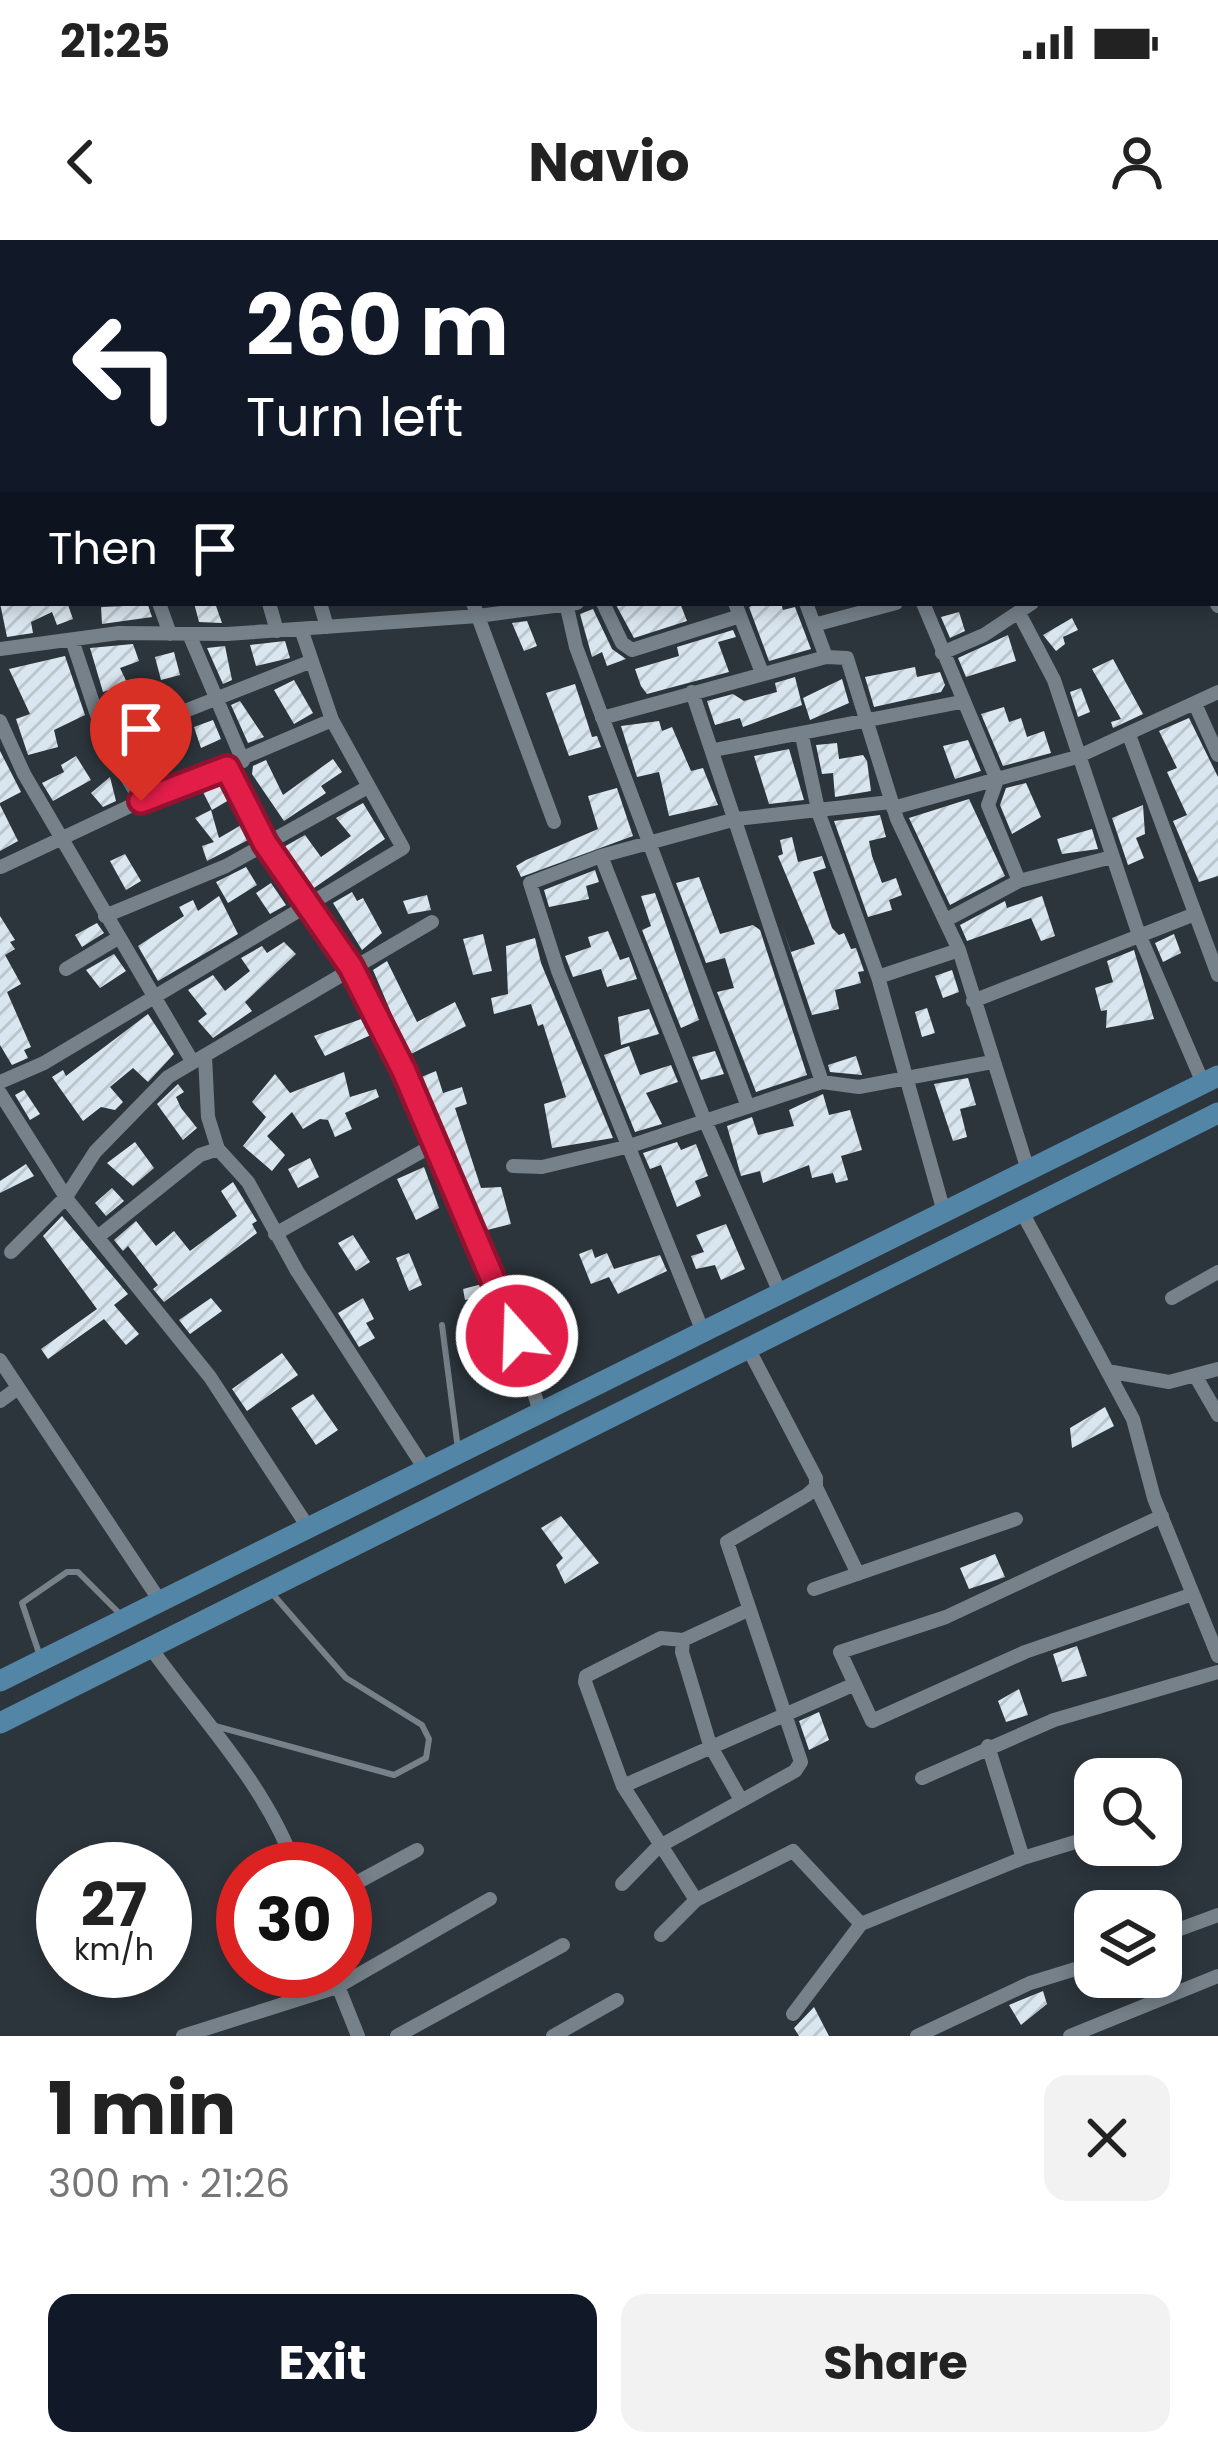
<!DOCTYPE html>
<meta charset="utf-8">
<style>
body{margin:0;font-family:Poppins,sans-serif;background:#f2f2f2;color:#222;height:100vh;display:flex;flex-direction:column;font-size:45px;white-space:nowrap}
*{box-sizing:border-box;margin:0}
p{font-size:39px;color:#767676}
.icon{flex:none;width:66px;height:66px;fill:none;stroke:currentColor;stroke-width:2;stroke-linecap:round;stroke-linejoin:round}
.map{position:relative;height:1796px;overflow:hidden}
.side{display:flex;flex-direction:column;background:#fff;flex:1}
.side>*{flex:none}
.hud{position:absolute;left:0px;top:0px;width:1218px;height:366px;box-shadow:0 6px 18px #0003;background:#111827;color:#fff;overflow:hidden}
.tools{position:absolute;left:1074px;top:1518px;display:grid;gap:24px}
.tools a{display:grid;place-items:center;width:108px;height:108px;border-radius:24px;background:#fff;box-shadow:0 6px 18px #0003;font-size:60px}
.speed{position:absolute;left:36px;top:1602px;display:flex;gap:24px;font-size:60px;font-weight:700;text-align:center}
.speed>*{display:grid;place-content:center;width:156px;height:156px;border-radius:50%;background:#fff;box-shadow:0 6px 18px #0003;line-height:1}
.speed small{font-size:30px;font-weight:400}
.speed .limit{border:18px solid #d22;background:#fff;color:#111}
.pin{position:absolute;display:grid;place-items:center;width:102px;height:102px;color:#fff;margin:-123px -51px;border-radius:50% 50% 50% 0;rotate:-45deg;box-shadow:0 0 12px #0007}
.pin .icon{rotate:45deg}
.me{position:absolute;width:132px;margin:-66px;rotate:340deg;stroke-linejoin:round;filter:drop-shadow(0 0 9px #0008)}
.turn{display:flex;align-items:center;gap:42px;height:252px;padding:0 48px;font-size:54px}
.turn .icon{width:156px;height:156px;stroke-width:2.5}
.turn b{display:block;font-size:84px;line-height:102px}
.then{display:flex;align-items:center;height:114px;padding:0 48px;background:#0003;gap:24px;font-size:45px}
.round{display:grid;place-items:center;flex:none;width:126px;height:126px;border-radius:24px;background:#f2f2f2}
.overview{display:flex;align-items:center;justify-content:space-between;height:204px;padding:0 48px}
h1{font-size:72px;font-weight:700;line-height:90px}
.primary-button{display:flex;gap:24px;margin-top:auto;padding:24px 48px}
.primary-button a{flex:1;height:138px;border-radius:24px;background:#111827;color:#fff;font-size:48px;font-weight:700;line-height:138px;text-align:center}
.primary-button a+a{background:#f2f2f2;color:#222}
.status{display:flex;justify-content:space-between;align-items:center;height:84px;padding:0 60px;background:#fff;direction:ltr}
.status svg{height:33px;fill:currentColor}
header{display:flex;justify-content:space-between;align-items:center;height:156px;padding:0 48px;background:#fff;font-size:54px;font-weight:700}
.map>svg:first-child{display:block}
</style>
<div class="status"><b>21:25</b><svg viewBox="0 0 49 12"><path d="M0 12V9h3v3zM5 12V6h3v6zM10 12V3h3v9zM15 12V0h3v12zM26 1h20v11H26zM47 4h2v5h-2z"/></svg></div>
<header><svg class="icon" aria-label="back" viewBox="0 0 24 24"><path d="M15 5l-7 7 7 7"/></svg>Navio<svg class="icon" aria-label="person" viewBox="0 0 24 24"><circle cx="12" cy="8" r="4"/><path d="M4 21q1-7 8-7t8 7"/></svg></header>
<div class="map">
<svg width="1218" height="1796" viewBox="0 0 1218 1796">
<defs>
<pattern id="building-hatch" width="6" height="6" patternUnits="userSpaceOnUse" patternTransform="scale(3)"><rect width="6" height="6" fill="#dae6ef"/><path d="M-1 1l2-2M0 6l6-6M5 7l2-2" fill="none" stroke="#bbc5cc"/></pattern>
</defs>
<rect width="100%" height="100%" fill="#2c353c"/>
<path fill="url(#building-hatch)" d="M 0,363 L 73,363 L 68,365 L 73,379 L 57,385 L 52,372 L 31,382 L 33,393 L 7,397 Z
M 194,363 L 215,363 L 222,383 L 199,382 Z
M 615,363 L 680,363 L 687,381 L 634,398 Z
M 759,363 L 781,363 L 783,370 L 795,367 L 811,409 L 769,421 L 749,367 Z
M 148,365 L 152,377 L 102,384 L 101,367 Z
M 593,369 L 612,409 L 626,419 L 607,426 L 602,412 L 592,417 L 580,374 Z
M 959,372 L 965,391 L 950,398 L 941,377 Z
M 1072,378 L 1078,390 L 1063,397 L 1065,404 L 1056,411 L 1043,395 Z
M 527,381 L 537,406 L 524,411 L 512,383 Z
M 733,390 L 736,397 L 718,402 L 729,432 L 647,454 L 641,446 L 635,429 L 679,416 L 677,407 Z
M 1008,395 L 1016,421 L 966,437 L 958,418 Z
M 285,401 L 290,418 L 256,426 L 250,405 Z
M 133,404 L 139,421 L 120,428 L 143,476 L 123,483 L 109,450 L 103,452 L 90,408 Z
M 225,406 L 232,440 L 223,444 L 207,408 Z
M 174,412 L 180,435 L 161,440 L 155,417 Z
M 65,416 L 85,475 L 54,490 L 58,507 L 28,515 L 16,479 L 30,474 L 9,429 Z
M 1113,419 L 1143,474 L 1113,488 L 1111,482 L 1121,479 L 1092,429 Z
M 915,427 L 917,437 L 940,432 L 945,445 L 941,452 L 874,467 L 865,437 Z
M 795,437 L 802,465 L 743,487 L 740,478 L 715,485 L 707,461 L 733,454 L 744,461 L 777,452 L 775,443 Z
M 842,439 L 849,463 L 810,480 L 803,458 Z
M 294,440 L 313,473 L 294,484 L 274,450 Z
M 575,444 L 592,497 L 597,496 L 601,507 L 569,516 L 546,453 Z
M 1081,448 L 1090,472 L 1078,477 L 1070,452 Z
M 240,461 L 264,497 L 248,503 L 231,465 Z
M 1004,467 L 1009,482 L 1021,478 L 1027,497 L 1044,491 L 1051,513 L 1003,526 L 981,474 Z
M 1189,478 L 1218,537 L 1218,636 L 1199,642 L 1173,581 L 1187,575 L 1167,532 L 1177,528 L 1159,491 Z
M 213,480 L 221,499 L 201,508 L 194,487 Z
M 659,481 L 662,491 L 672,487 L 691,531 L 703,528 L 718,565 L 669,576 L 659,532 L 637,537 L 621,486 Z
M 968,500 L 981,531 L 955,539 L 943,506 Z
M 837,503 L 839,519 L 863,515 L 867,521 L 871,551 L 835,557 L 833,533 L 822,534 L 816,505 Z
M 789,509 L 804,560 L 769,564 L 754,516 Z
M 0,511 L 21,552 L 0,563 Z
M 76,516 L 91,540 L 53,561 L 42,543 L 64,532 L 61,525 Z
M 333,519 L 342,532 L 321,546 L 326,553 L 284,581 L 252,534 L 253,526 L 266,520 L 283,555 Z
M 110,537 L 116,561 L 103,567 L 91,553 Z
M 220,540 L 229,560 L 212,570 L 201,548 Z
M 1026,543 L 1041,577 L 1012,594 L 1000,565 L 1006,548 Z
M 617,548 L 633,596 L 521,637 L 516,626 L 526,620 L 598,589 L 588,556 Z
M 969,559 L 1005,636 L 950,665 L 909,578 Z
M 363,563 L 385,599 L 311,650 L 282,608 L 305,595 L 321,617 L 351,596 L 336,578 Z
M 0,565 L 18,601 L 0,611 Z
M 1143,565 L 1145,594 L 1136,598 L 1144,618 L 1128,625 L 1112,578 Z
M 211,570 L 219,598 L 243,584 L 250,599 L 207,621 L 202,606 L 214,602 L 195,578 Z
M 880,575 L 886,597 L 869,601 L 872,616 L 882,643 L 896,638 L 902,655 L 889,660 L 892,670 L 868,677 L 834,581 Z
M 1092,589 L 1098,609 L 1062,614 L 1057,599 Z
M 792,597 L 798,622 L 822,616 L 826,628 L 813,632 L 832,688 L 839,695 L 844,693 L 851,709 L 856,708 L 864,731 L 858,732 L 861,743 L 835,750 L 839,769 L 812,775 L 781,683 L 791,712 L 815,704 L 778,616 L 783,614 L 780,600 Z
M 125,614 L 141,641 L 126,650 L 110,621 Z
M 246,627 L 257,645 L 228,663 L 216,642 Z
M 595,630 L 599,642 L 586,646 L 589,659 L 549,667 L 544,650 Z
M 699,637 L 720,694 L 753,685 L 760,690 L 807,835 L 756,852 L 717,752 L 734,748 L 725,718 L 706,723 L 676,643 Z
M 271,643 L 286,665 L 270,674 L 256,653 Z
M 352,652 L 357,661 L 363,658 L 382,693 L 362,710 L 333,663 Z
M 655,653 L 699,780 L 681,788 L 642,690 L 651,686 L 641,656 Z
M 427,655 L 431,670 L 408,674 L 403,661 Z
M 219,656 L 238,694 L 158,741 L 138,706 L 184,676 L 179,667 L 193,660 L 198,671 Z
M 1042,656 L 1055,696 L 1041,701 L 1031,678 L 967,701 L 960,685 L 1005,661 L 1007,668 Z
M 0,676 L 15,700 L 10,702 L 15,709 L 5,715 L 21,744 L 7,752 L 31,807 L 24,810 L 28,818 L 12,825 L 0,805 Z
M 97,683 L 104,693 L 82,707 L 75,695 Z
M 608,691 L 620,720 L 629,717 L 637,739 L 607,747 L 601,729 L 573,737 L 565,716 L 591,707 L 588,697 Z
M 483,694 L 492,731 L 473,735 L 463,699 Z
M 1174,694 L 1181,713 L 1163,722 L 1155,703 Z
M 535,698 L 541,723 L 613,898 L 552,908 L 544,864 L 566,857 L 543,784 L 538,786 L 531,764 L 494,774 L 491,758 L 508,754 L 506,706 Z
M 284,702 L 296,714 L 245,762 L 252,771 L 213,798 L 198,781 L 207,774 L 188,750 L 213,735 L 225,751 L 250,731 L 241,718 L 262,706 L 267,713 Z
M 1134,710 L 1154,779 L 1106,788 L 1107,770 L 1101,771 L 1095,748 L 1113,742 L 1107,721 Z
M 114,714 L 126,731 L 100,748 L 86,730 Z
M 387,721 L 417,782 L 455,762 L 466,786 L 409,815 L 373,730 Z
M 952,730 L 959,752 L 943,758 L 935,736 Z
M 927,768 L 935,793 L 922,797 L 915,772 Z
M 649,769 L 659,794 L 621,805 L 618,777 Z
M 148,774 L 174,814 L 148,842 L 133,828 L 110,847 L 123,862 L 115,870 L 101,867 L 83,881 L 52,837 L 63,830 L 66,836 Z
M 364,778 L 373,794 L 325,816 L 314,796 Z
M 629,806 L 640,835 L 671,825 L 678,842 L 646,853 L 662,884 L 635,892 L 604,815 Z
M 715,811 L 724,834 L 701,840 L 692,817 Z
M 856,816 L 862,835 L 830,832 L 828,825 Z
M 436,831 L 443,853 L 462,847 L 467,864 L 455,868 L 481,948 L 501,947 L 511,984 L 487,990 L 419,838 Z
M 344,832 L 350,857 L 376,849 L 379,857 L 345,873 L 352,889 L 335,897 L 328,880 L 320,879 L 303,889 L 292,872 L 267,896 L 285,915 L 272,931 L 243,906 L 266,877 L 252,862 L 275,834 L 290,853 Z
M 968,838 L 976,865 L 960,869 L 967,897 L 953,901 L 934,844 Z
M 178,844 L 184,852 L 176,857 L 181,868 L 197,888 L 183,900 L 157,864 Z
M 24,850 L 40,874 L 30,880 L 15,855 Z
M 823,854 L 829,875 L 850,870 L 862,910 L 841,916 L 848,940 L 836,943 L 833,933 L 812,938 L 809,925 L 763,943 L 760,931 L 741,936 L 727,886 L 752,877 L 758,895 L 794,886 L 789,870 Z
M 135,902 L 154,928 L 133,946 L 107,923 Z
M 677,902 L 681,910 L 696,904 L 708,936 L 695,941 L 701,956 L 677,967 L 661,925 L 650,929 L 643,913 Z
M 310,918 L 319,937 L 298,948 L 288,929 Z
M 26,924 L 34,936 L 0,953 L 0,941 Z
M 424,927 L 439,968 L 416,980 L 397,939 Z
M 233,942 L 257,981 L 252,984 L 257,993 L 164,1062 L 153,1049 L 158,1045 L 128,1006 L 123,1011 L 114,1000 L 136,981 L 156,1006 L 174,991 L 190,1011 L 237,976 L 221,951 Z
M 112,948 L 124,961 L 106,976 L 95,963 Z
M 62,976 L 128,1054 L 114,1065 L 139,1094 L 126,1105 L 104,1079 L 48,1119 L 41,1109 L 97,1069 L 43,996 Z
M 726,984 L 745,1029 L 721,1040 L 715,1025 L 696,1029 L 691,1016 L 704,1012 L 696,995 Z
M 353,995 L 370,1022 L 356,1031 L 338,1003 Z
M 592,1009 L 595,1018 L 607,1013 L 614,1029 L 660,1015 L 667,1031 L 618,1054 L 609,1037 L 591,1044 L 579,1014 Z
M 409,1013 L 422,1045 L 409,1051 L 396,1018 Z
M 486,1043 L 491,1054 L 465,1060 L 463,1049 Z
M 211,1058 L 222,1071 L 190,1094 L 179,1080 Z
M 363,1058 L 374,1079 L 366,1083 L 375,1098 L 359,1107 L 338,1073 Z
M 282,1113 L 298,1135 L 247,1171 L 232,1149 Z
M 313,1154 L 338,1190 L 316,1205 L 291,1168 Z
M 1105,1167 L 1114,1186 L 1072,1208 L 1070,1188 Z
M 561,1276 L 599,1323 L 565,1344 L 556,1325 L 563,1318 L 541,1288 Z
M 995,1314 L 1005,1337 L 969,1349 L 960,1328 Z
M 1077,1406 L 1087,1436 L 1062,1442 L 1053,1414 Z
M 1019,1449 L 1028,1475 L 1006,1482 L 998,1461 Z
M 819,1472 L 829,1500 L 809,1510 L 799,1481 Z
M 1043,1751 L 1047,1764 L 1021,1785 L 1009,1765 Z
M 814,1767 L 829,1796 L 799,1796 L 794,1788 Z"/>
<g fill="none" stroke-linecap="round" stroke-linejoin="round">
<path stroke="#768189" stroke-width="6" d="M 442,1085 L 458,1209
M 40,1416 L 22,1363 L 67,1332 L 78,1332 L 122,1376
M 215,1486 L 394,1535 L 426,1518 L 429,1499 L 422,1485 L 346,1438 L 270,1351"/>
<path stroke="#768189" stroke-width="14" d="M 58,0 L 59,3
M 160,0 L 162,3
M 245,0 L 246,3
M 417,0 L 418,3
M 556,0 L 557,3
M 629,0 L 630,3
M 733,0 L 737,3
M 902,0 L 903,3
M 986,0 L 987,3
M 1132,0 L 1134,3
M 133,3 L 135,0
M 308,3 L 314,0
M 454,3 L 468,0
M 753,3 L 760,0
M 1203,3 L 1209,0
M 1215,29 L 1218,36
M 0,137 L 3,135
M 1215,150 L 1218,148
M 0,170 L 3,175
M 1215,232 L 1218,230
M 0,312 L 3,311
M 1215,360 L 1218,366
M 159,363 L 170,394
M 269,363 L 277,391
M 320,363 L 327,387
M 473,363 L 554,582
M 566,363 L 576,407 L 747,864
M 603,363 L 622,403 L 632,410 L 740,376
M 735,363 L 762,433
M 806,363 L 826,417
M 923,363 L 997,540 L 988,565 L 1019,641
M 1019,373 L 1054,440 L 1138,692 L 1203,843
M 814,385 L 896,363
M 189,394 L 243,521
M 0,409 L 119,393 L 227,394 L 478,376 L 577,363
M 942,413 L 984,395 L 1032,363
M 692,452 L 822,842
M 1195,464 L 1218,515
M 602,478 L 826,417 L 847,418 L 897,579 L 959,710 L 1028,930
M 0,481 L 24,534 L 192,821
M 1129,495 L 1218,735
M 802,496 L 819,574 L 878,737 L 944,972
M 106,502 L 312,421
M 714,510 L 961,462
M 227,528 L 265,603 L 351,727 L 404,831 L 505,1059 L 540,1172
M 141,561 L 332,480
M 893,568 L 1077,517 L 1218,452
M 601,616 L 703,876 L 780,1053
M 1,627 L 141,561 L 106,502 L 72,400
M 105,676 L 226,626 L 368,547
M 946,680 L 1019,641 L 1112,617
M 66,729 L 118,698
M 878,737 L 959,710
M 973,761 L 1195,674
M 205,816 L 208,877 L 218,909 L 248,942 L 297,1031 L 425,1229
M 0,842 L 44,823 L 403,608 L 332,480 L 301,389
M 0,853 L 69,962 L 210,1137 L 308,1287
M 513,926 L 542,927 L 630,906 L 822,842 L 859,847 L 992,822
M 1022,972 L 1133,1179 L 1154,1258 L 1218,1416
M 275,994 L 437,903
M 99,996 L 200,915 L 218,909
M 11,1012 L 66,957 L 95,912 L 168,837 L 432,682
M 1172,1058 L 1218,1032
M 703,1092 L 558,731 L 530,643 L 601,616 L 736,579 L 891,562
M 0,1120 L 160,1361
M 1107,1131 L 1169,1142 L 1218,1129
M 1196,1137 L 1218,1175
M 0,1161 L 18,1148
M 816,1247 L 858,1334
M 1162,1276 L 946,1377 L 840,1412 L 872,1481 L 1025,1412 L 1193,1354
M 814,1349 L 1016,1279
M 683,1400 L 661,1398 L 586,1436 L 585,1442 L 623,1546 L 696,1660
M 150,1407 C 202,1480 266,1544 296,1629
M 988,1506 L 1023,1618
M 922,1538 L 1054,1480 L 1218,1432
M 623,1546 L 855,1444
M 741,1560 L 710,1505 L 682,1412 L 683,1400 L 748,1370
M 622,1644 L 658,1607 L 795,1531 L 801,1522 L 727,1302 L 807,1255 L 816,1247 L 816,1238 L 748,1108
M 345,1649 L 417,1610
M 661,1695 L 696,1660 L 793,1611 L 861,1684
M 1161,1696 L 1218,1675
M 332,1731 L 358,1796
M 793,1774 L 861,1684 L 1023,1618 L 1095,1596
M 183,1796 L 337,1747 L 490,1659
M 397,1796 L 563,1705
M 553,1796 L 617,1760
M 917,1796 L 1030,1743 L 1095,1723
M 1070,1796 L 1218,1736"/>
<path stroke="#5386a6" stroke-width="21" d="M 0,1441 L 1218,836
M 0,1483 L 1218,873"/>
</g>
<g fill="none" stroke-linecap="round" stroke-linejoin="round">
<g stroke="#92132f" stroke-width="30">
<path id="route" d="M 141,561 L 227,528 L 265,603 L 351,727 L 404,831 L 517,1096"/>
</g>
<use href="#route" stroke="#e11d48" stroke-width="21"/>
</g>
</svg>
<div class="tools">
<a><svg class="icon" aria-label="search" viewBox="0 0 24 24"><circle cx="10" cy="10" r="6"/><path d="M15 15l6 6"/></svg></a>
<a><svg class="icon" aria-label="layers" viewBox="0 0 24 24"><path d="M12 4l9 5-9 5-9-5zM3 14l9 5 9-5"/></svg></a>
</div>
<div class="speed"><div>27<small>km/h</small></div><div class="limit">30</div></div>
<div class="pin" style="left:141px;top:561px;background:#d93025"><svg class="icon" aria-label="arrive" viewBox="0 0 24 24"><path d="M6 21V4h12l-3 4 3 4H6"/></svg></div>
<svg class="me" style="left:517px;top:1096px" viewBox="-20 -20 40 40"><circle r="17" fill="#e11d48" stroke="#fff" stroke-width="3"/><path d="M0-11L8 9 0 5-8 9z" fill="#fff"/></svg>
<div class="hud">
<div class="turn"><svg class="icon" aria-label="left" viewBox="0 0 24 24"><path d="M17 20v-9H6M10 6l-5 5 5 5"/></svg><div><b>260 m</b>Turn left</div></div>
<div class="then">Then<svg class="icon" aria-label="arrive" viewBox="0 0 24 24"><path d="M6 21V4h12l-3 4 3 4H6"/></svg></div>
</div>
</div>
<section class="side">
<div class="overview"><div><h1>1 min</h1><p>300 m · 21:26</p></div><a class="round"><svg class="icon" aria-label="close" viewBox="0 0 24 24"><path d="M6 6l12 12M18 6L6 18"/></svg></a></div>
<div class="primary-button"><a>Exit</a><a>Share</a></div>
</section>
